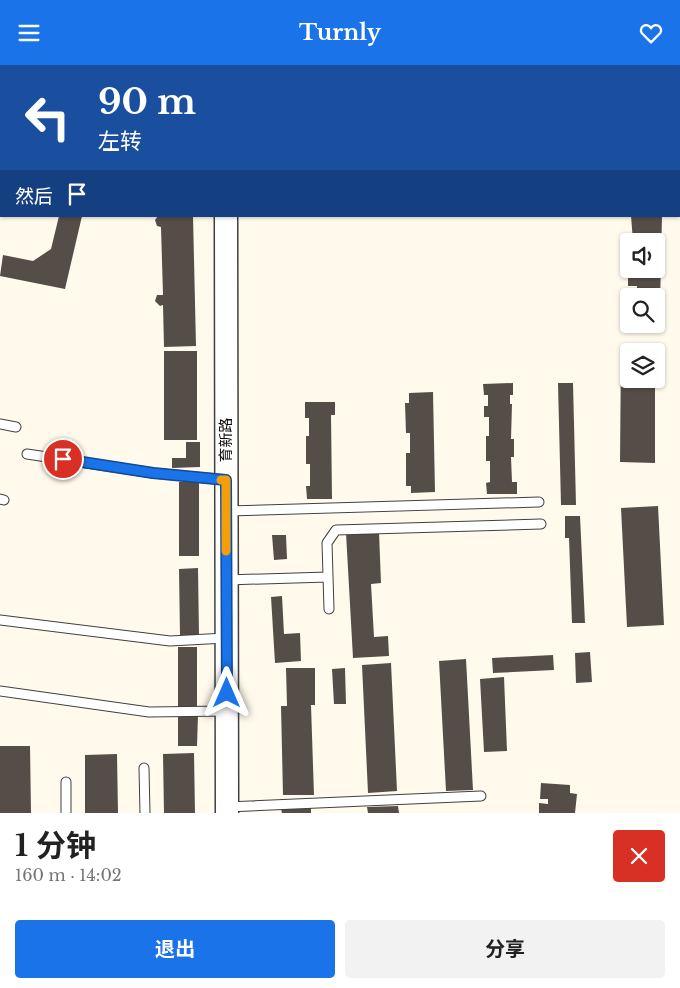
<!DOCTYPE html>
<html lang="zh">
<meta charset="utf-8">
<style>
body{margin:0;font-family:"Libre Baskerville","Noto Sans SC",serif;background:#f2f2f2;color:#222;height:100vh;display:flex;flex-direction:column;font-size:19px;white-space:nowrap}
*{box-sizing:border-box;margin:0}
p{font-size:16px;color:#767676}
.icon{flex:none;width:28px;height:28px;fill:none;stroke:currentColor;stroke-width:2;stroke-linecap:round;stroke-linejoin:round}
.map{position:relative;height:748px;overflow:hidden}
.sheet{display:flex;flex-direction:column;background:#fff;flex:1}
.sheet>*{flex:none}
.banner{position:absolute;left:0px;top:0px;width:680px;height:152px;box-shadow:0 1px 4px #0004;background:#1a4fa0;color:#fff;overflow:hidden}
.buttons{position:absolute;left:620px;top:168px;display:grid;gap:10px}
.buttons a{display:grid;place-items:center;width:45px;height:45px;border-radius:5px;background:#fff;box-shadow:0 1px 4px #0004;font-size:25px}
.pin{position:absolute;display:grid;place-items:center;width:42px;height:42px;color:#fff;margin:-21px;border:2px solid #fff;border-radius:50%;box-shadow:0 1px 5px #0007}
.me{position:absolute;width:55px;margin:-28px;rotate:0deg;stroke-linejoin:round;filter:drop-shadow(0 0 4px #0008)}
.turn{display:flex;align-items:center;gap:18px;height:105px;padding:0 15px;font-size:22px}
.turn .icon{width:65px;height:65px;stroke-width:2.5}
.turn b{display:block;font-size:35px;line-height:42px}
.then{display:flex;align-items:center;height:48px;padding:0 15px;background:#0003;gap:10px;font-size:19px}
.round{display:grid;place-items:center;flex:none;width:52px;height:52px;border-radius:5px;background:#f2f2f2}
.summary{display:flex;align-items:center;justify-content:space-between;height:85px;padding:0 15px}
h1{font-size:30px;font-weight:700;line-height:38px}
.action{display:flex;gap:10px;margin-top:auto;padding:10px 15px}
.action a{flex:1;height:58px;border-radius:5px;background:#1a73e8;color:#fff;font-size:20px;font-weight:700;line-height:58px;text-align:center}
.action a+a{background:#f2f2f2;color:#222}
header{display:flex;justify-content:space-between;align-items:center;height:65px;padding:0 15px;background:#1a73e8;color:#fff;font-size:22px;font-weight:700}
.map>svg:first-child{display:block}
</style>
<header><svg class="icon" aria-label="menu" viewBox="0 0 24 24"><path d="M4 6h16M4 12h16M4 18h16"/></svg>Turnly<svg class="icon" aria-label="heart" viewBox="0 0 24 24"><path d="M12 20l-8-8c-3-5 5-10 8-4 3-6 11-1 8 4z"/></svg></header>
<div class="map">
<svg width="680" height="748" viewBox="0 0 680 748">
<rect width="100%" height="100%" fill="#fffaec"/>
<path fill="#564d48" d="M 59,151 L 82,151 L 65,224 L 0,211 L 3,190 L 33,196 L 51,184 Z
M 158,151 L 193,151 L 196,281 L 164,282 L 163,240 L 160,241 L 155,236 L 157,230 L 163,230 L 161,162 L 157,161 L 155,155 Z
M 631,151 L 662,151 L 660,240 L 656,240 L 656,231 L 637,231 L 637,221 L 628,221 L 628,204 L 656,204 L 656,176 L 633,176 Z
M 621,282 L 656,282 L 656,286 L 629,286 L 629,314 L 655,314 L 655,398 L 620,397 Z
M 164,286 L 197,286 L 197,375 L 164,375 Z
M 513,318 L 513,330 L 510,330 L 510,339 L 512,339 L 511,374 L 514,374 L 514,392 L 511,392 L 512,417 L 517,417 L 517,429 L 487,429 L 486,418 L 490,417 L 490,396 L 486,396 L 486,371 L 489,371 L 489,352 L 484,352 L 484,341 L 488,341 L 488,330 L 484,330 L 483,319 Z
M 558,318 L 573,318 L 576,440 L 561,440 Z
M 433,327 L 435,427 L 411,428 L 411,421 L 406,421 L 406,388 L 410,388 L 410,368 L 406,368 L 405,338 L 409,338 L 409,328 Z
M 305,337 L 335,337 L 335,350 L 331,350 L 332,434 L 307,434 L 306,421 L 310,421 L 310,399 L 306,399 L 306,371 L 309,371 L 309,353 L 305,353 Z
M 186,377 L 200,377 L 200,402 L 172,403 L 172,393 L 186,393 Z
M 179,417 L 199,417 L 199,491 L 179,491 Z
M 658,441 L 664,560 L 627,562 L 621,443 Z
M 565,451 L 580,451 L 585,558 L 572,558 L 569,473 L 565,473 Z
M 379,467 L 381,518 L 371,519 L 374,572 L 388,571 L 389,591 L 353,593 L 346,468 Z
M 272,470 L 286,470 L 287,494 L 274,495 Z
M 198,503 L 199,571 L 180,571 L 179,504 Z
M 282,531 L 284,569 L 300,568 L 301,596 L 275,598 L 271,532 Z
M 178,582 L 197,582 L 197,642 L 178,642 Z
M 590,587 L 592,617 L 576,618 L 575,588 Z
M 553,590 L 554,605 L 493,608 L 492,593 Z
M 466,594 L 473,725 L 446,726 L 439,596 Z
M 391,598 L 397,726 L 368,728 L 362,600 Z
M 286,603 L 315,603 L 315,640 L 311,640 L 314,730 L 283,730 L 281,641 L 287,641 Z
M 345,603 L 346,639 L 334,639 L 332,604 Z
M 504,612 L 507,686 L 484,687 L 480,614 Z
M 178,650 L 198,650 L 197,681 L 178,681 Z
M 0,681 L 30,681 L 31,748 L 0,748 Z
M 194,688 L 195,748 L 164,748 L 163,689 Z
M 117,689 L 118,748 L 85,748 L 85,690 Z
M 541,718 L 570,720 L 570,728 L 577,729 L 575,748 L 539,748 L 539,738 L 548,739 L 548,734 L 540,734 Z
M 398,741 L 399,748 L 368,748 L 367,742 Z
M 311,743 L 311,748 L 282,748 L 281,744 Z"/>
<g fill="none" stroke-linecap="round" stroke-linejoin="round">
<g stroke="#404040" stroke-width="11">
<path id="service" d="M 0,359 L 16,362
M 27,389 L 153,408 L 226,415
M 0,434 L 4,435
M 227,446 L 539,437
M 226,515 L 328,512
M 329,544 L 327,478 L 336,465 L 541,459
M 0,555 L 170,576 L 226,573
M 0,626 L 149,647 L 226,646
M 144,703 L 145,748
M 66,717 L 66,748
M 227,742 L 481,731"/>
</g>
<g stroke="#404040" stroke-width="25">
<path id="tertiary" d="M 225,0 L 225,1
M 226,151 L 227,748"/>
</g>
<g stroke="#2f2f2f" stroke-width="28">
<path id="secondary" d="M 581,1 L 631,0
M 0,14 L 1,13"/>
</g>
<use href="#service" stroke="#fff" stroke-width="9"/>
<use href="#tertiary" stroke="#fff" stroke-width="22"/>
<use href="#secondary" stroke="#fff0a7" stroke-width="25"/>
</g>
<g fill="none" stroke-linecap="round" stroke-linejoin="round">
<g stroke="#114b97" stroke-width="12">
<path id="route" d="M 63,394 L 153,408 L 226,415 L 227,628"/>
</g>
<use href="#route" stroke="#1a73e8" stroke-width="9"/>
<path stroke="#f59e0b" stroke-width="9" d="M 221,415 L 226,415 L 226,486"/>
</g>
<g text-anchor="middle" stroke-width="5" stroke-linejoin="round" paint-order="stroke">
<g font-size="15" fill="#0d0d0d" stroke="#fff">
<text transform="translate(226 375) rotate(-90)" y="5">育新路</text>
</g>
</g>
</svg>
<div class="buttons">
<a><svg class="icon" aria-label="sound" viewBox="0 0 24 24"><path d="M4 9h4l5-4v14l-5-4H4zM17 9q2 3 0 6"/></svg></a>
<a><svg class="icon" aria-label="search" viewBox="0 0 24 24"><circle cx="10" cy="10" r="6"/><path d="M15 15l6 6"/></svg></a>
<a><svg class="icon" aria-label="layers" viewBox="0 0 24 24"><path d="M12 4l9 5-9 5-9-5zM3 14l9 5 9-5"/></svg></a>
</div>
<div class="pin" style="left:63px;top:394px;background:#d93025"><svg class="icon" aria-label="arrive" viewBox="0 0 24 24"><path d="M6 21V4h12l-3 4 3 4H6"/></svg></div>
<svg class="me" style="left:227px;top:628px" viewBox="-20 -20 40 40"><path d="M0-17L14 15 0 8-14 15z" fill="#1a73e8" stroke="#fff" stroke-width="4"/></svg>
<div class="banner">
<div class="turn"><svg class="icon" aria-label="left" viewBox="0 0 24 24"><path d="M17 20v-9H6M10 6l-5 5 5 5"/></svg><div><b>90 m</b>左转</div></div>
<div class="then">然后<svg class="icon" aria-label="arrive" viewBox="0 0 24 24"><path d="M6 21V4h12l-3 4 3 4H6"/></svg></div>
</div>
</div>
<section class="sheet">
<div class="summary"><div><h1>1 分钟</h1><p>160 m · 14:02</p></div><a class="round" style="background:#d93025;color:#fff"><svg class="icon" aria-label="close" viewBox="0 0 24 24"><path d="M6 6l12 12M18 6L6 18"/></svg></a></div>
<div class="action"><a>退出</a><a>分享</a></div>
</section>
